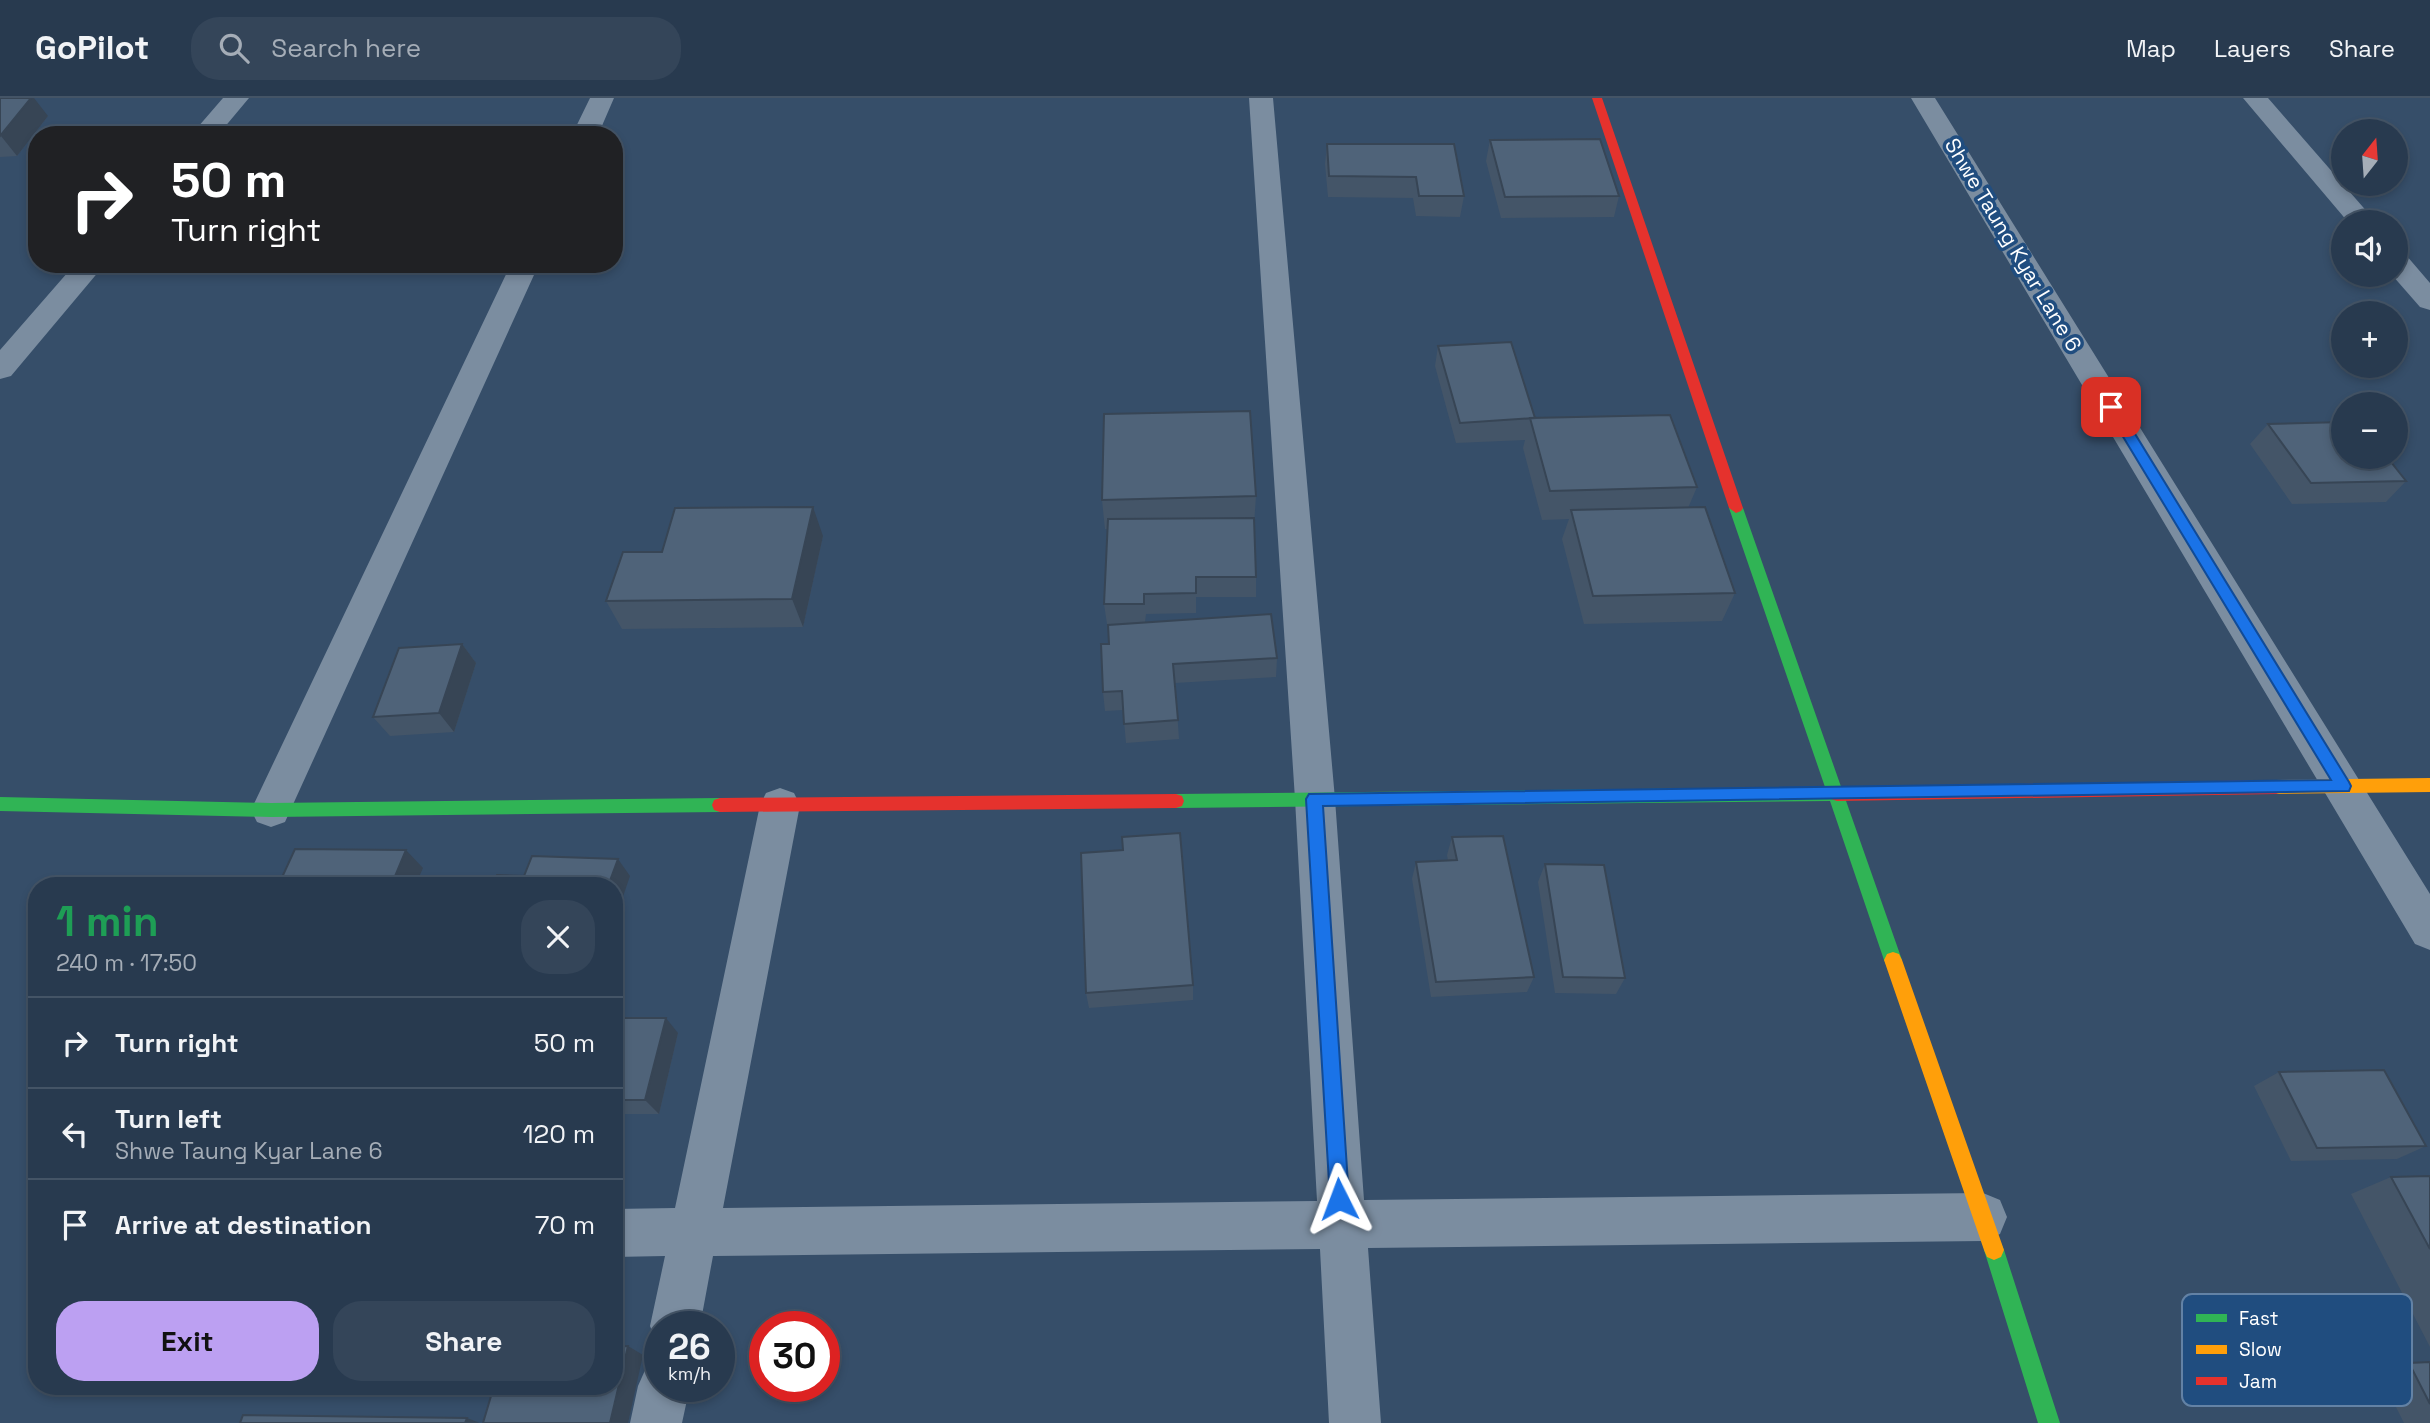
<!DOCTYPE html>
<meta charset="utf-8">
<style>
body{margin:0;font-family:"Space Grotesk",sans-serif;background:#344559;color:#f1f3f6;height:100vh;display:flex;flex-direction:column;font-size:26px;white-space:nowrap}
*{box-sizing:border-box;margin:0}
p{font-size:23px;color:#a5adb7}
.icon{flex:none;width:38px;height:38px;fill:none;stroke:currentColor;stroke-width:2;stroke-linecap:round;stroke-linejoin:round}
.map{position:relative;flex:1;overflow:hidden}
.side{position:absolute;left:28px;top:779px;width:595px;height:518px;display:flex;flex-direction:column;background:#283a4f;border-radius:28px;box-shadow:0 4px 10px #0003,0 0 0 2px #445466}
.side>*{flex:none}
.banner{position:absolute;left:28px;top:28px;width:595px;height:147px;border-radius:28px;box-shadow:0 4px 10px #0003,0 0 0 2px #445466;background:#202124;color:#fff;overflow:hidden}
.needle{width:46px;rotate:17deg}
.controls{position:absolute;left:2331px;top:21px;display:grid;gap:14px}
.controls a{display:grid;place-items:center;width:77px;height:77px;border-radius:50%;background:#283a4f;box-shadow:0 4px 10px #0003,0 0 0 2px #445466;font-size:35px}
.speed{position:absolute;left:644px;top:1213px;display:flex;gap:14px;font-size:35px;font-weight:700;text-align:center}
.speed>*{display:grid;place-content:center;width:91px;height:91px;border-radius:50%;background:#283a4f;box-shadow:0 4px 10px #0003,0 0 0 2px #445466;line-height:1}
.speed small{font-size:18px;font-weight:400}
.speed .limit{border:10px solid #d22;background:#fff;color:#111}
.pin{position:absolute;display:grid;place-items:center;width:60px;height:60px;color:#fff;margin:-30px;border-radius:14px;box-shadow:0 4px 10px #0006}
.me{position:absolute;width:77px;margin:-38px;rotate:357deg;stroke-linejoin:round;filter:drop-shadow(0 0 5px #0008)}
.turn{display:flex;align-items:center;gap:24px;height:147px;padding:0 28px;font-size:32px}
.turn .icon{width:91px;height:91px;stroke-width:2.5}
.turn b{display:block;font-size:49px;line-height:60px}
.round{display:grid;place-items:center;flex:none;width:74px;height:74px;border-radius:28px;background:#344559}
.summary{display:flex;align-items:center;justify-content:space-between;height:119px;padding:0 28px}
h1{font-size:42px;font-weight:800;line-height:52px;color:#1e9e55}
.cta{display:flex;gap:14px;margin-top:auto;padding:14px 28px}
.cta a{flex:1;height:80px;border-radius:28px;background:#bca0f2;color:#111;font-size:28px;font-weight:800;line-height:80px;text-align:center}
.cta a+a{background:#344559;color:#f1f3f6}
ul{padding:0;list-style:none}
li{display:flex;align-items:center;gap:21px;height:91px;padding:0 28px;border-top:2px solid #445466}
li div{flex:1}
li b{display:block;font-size:26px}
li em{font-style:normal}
header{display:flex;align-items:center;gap:42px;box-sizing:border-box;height:98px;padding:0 35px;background:#283a4f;border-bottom:2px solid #445466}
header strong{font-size:33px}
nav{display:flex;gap:38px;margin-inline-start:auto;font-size:24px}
.search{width:490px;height:63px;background:#344559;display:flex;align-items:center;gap:18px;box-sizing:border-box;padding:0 24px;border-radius:28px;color:#a5adb7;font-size:26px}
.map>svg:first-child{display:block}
</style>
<header>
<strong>GoPilot</strong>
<div class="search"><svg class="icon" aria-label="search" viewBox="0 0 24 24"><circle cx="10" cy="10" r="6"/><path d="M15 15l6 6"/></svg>Search here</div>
<nav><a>Map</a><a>Layers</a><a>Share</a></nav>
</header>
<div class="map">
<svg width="2430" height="1325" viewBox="0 0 2430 1325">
<rect width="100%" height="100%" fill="#364e69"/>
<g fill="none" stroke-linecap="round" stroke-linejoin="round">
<path fill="#7b8da0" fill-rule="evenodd" d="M 223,0 L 249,0 L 218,37 L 191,37 Z
M 590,0 L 614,0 L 598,37 L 572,37 Z
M 1249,0 L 1273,0 L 1335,701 L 1364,1102 L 1983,1095 L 2000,1102 L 2007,1119 L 2000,1136 L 1983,1143 L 1368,1150 L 1381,1325 L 1329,1325 L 1320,1151 L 713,1158 L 700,1228 L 660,1228 L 660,1247 L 657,1246 L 650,1228 L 665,1158 L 614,1159 L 614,1111 L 675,1110 L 760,707 L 766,695 L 780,690 L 794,695 L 800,707 L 723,1110 L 1317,1103 L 1295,701 Z
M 1911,0 L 1935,0 L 2430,796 L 2430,852 L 2415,846 Z
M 2243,0 L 2268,0 L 2376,124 L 2348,124 Z
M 2396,154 L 2406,157 L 2430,185 L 2430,212 L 2420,209 L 2392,177 L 2396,177 Z
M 75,166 L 105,166 L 11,278 L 0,281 L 0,252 Z
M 511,166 L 539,166 L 285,724 L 271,729 L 257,724 L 251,712 Z
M 660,1264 L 660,1288 L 690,1288 L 682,1325 L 630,1325 L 638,1288 L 646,1270 Z"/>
<path fill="#30b455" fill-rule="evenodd" d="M 1736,405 L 1743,410 L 1902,862 L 1899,868 L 1893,870 L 1887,868 L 1884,862 L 1830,703 L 1176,710 L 1170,708 L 1168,703 L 1170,698 L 1176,696 L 1825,689 L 1729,410 Z
M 0,699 L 271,705 L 720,700 L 726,702 L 728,707 L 726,712 L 720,714 L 271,719 L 0,713 Z
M 1994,1142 L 2001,1145 L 2004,1152 L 2060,1325 L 2038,1325 L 1984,1152 L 1987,1145 Z"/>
<path fill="#ff9f0a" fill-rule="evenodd" d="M 2430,680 L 2430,694 L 2276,696 L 2270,694 L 2268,689 L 2270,684 L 2276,682 Z
M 1893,854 L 1899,856 L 1902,862 L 2004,1152 L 2001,1159 L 1994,1162 L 1987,1159 L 1984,1152 L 1884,862 L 1887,856 Z"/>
<path fill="#e5322d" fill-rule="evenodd" d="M 1592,0 L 1602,0 L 1743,410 L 1741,413 L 1736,415 L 1729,410 Z
M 2276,682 L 2282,684 L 2284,689 L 2282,694 L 2276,696 L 1837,703 L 1831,701 L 1829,696 L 1831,691 L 1837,689 Z
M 1176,696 L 1182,698 L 1184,703 L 1182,708 L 1176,710 L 720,714 L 714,712 L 712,707 L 714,702 L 720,700 Z"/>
</g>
<path fill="#445568" d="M 0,0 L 48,18 L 17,58 L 0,59 Z
M 1490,42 L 1619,98 L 1614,119 L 1501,120 L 1486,63 Z
M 1327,46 L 1454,46 L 1464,98 L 1460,119 L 1416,118 L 1413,100 L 1328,99 L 1325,66 Z
M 1438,248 L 1535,320 L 1697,389 L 1688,410 L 1735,495 L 1722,523 L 1584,526 L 1562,441 L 1569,421 L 1542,422 L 1523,350 L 1525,342 L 1456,345 L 1435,268 Z
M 2268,326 L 2406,383 L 2386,404 L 2292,406 L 2250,346 Z
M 1256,398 L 1254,427 L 1256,479 L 1256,499 L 1196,499 L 1196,515 L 1146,516 L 1145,524 L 1277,560 L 1276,579 L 1175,585 L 1179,641 L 1126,645 L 1123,612 L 1105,613 L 1103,594 L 1109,546 L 1121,526 L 1107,526 L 1104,506 L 1108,431 L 1105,431 L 1102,402 Z
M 823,438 L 803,529 L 622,531 L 606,503 L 662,454 Z
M 462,546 L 476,565 L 454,634 L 390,638 L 373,619 Z
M 1452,739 L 1534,879 L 1527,894 L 1431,899 L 1412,781 L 1416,764 L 1448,763 L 1447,757 Z
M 1545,766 L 1625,880 L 1616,896 L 1555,895 L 1538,784 Z
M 1193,887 L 1193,902 L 1089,910 L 1086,895 Z
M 614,920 L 678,935 L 659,1016 L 614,1016 Z
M 2279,974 L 2426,1048 L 2397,1061 L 2291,1063 L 2254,988 Z
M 2430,1078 L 2430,1249 L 2351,1096 L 2391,1079 Z
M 2430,1264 L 2430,1325 L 2404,1325 L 2378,1273 L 2409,1265 Z"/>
<path fill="#374555" d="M 31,0 L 34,0 L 48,18 L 17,58 L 1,38 Z
M 813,409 L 823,438 L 803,529 L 792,501 Z
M 462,546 L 476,565 L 454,634 L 439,615 Z
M 406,752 L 423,770 L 415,788 L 391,788 Z
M 618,761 L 630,778 L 614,825 L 614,788 L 608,788 Z
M 666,920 L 678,935 L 659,1016 L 645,1002 Z
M 628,1248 L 643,1257 L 628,1325 L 610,1325 Z
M 467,1320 L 480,1325 L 465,1325 Z"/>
<path fill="#4f6379" stroke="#374555" stroke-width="2" d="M 0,0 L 31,0 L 0,38 Z
M 1600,41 L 1619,98 L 1505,99 L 1490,42 Z
M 1327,46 L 1454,46 L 1464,98 L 1419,98 L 1416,79 L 1329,78 Z
M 1511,244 L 1535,320 L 1460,325 L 1438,248 Z
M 1250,313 L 1256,398 L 1102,402 L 1104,316 Z
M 1670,317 L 1697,389 L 1550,393 L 1530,320 Z
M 2343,324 L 2343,359 L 2387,359 L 2406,383 L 2311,385 L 2268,326 Z
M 813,409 L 792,501 L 606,503 L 623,454 L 662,454 L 675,410 Z
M 1705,409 L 1735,495 L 1593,498 L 1571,412 Z
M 1254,420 L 1256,479 L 1196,479 L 1196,495 L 1144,496 L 1144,506 L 1104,506 L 1108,421 Z
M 1271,516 L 1277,560 L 1173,566 L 1178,622 L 1124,626 L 1122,593 L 1103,594 L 1101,546 L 1109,546 L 1108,527 Z
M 462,546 L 439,615 L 373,619 L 399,550 Z
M 1180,735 L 1193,887 L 1086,895 L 1081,755 L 1123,752 L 1122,739 Z
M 1503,738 L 1534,879 L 1436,884 L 1416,764 L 1457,762 L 1452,739 Z
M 295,751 L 406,752 L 391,788 L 278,788 Z
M 532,758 L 618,761 L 608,788 L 493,788 L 497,777 L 524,778 Z
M 1545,766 L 1604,767 L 1625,880 L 1563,879 Z
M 614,920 L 666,920 L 645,1002 L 614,1002 Z
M 2384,972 L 2426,1048 L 2317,1050 L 2279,974 Z
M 2430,1078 L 2430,1151 L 2391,1079 Z
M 628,1248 L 610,1325 L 483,1325 L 494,1288 L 614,1288 L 614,1249 Z
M 2430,1264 L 2430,1306 L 2409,1265 Z
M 243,1317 L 467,1320 L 465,1325 L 240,1325 Z"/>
<path fill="#1a73e8" stroke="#114b97" stroke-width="2" d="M 2111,304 L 2116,305 L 2349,684 L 2351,688 L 2349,693 L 1323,708 L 1349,1101 L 1346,1108 L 1339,1111 L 1333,1108 L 1330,1101 L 1306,701 L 1309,696 L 2331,682 L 2105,309 Z"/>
<g text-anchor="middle" stroke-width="7" stroke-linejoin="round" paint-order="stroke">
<g font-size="21" fill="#fff" stroke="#204d7f">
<text transform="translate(2013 147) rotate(59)" y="7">Shwe Taung Kyar Lane 6</text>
</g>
</g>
<rect x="2182" y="1196" width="230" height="112" rx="10" fill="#204d7f" stroke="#6382a5" stroke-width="2"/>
<rect x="2196" y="1216" width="31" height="8" fill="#30b455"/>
<rect x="2196" y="1247" width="31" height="9" fill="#ff9f0a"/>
<rect x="2196" y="1279" width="31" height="8" fill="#e5322d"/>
<g font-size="19" fill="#fff">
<text x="2239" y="1227">Fast</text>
<text x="2239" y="1258">Slow</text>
<text x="2239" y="1290">Jam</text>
</g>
</svg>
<div class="controls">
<a><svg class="needle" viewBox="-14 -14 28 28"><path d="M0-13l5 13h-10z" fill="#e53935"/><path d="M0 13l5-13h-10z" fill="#a5adb7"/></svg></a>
<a><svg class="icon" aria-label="sound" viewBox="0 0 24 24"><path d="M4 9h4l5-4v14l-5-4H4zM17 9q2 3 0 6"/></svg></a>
<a>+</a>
<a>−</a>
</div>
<div class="speed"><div>26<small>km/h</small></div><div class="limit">30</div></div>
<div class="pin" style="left:2111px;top:309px;background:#d93025"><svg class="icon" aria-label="arrive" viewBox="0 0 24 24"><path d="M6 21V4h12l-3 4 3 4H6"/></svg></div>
<svg class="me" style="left:1339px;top:1101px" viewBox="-20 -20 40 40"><path d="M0-17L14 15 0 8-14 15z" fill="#1a73e8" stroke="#fff" stroke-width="4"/></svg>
<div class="banner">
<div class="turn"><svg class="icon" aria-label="right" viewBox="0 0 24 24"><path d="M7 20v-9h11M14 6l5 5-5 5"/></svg><div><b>50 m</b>Turn right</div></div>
</div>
<section class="side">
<div class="summary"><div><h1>1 min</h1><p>240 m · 17:50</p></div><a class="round"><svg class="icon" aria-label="close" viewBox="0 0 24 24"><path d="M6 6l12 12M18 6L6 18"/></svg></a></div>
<ul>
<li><svg class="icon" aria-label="right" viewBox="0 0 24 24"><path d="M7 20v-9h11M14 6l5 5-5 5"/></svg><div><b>Turn right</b></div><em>50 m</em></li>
<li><svg class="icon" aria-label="left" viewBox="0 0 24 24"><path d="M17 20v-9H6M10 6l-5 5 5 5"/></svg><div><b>Turn left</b><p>Shwe Taung Kyar Lane 6</p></div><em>120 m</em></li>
<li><svg class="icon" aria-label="arrive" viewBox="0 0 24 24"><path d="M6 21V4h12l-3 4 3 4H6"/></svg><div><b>Arrive at destination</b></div><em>70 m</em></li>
</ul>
<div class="cta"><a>Exit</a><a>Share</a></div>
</section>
</div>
